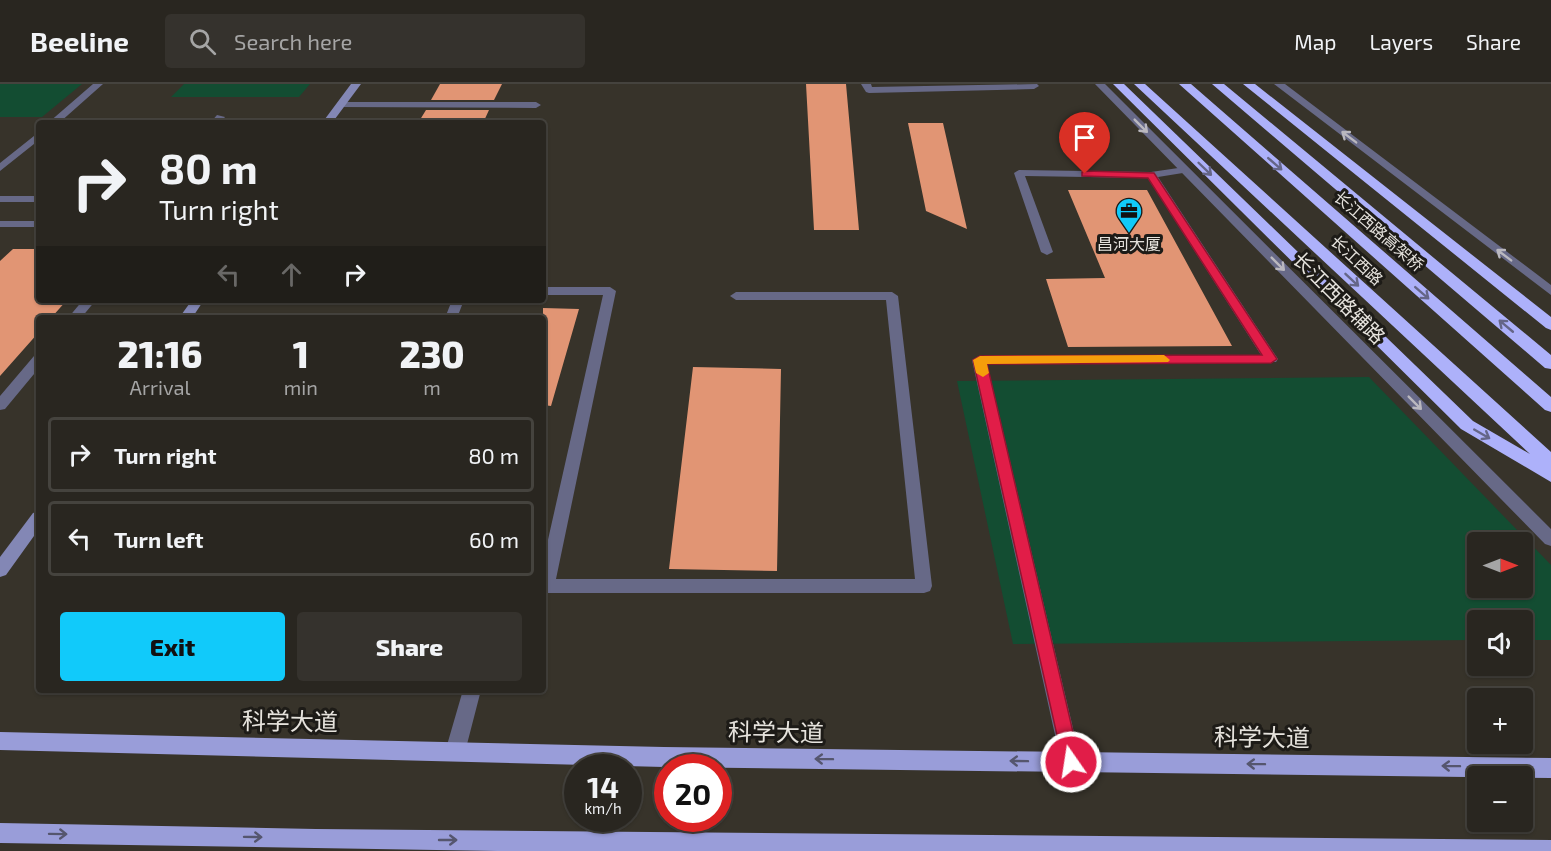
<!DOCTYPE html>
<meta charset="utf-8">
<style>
body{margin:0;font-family:"Exo 2","Noto Sans SC",sans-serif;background:#35322d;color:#f1f3f6;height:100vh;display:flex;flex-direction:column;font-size:22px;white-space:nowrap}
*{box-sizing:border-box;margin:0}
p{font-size:20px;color:#a5a5a5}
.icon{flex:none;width:33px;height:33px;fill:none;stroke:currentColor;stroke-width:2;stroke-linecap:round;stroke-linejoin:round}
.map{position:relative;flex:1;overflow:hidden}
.sheet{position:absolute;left:36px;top:231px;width:510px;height:378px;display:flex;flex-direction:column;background:#292620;border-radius:6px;box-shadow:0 2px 4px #0004,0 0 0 2px #45433e}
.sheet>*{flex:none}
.top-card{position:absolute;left:36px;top:36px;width:510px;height:183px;border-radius:6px;box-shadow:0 2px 4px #0004,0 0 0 2px #45433e;background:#292620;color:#f1f3f6;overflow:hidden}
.needle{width:39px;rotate:90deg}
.tools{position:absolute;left:1467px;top:448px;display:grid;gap:12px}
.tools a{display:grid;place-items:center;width:66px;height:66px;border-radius:6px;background:#292620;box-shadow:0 2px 4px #0004,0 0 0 2px #45433e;font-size:30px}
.speed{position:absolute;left:564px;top:670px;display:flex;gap:12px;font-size:30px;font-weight:700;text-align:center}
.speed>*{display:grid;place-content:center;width:78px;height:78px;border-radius:50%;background:#292620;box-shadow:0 2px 4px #0004,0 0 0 2px #45433e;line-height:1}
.speed small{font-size:15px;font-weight:400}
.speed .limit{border:9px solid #d22;background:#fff;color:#111}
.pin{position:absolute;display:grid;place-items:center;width:51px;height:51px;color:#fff;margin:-62px -26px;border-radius:50% 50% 50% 0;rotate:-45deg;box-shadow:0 0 6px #0007}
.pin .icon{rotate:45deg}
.me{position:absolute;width:66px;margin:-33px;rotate:347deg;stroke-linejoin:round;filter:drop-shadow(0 0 4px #0008)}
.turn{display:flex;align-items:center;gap:21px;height:126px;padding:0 24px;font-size:27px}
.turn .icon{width:78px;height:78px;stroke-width:2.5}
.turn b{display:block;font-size:42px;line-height:51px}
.lanes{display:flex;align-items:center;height:57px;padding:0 24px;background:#0003;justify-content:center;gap:30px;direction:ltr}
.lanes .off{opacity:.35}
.eta{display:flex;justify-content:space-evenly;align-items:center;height:102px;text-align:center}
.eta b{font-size:36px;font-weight:800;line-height:42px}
.button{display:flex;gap:12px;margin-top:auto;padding:12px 24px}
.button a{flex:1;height:69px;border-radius:6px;background:#11cafa;color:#111;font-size:24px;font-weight:800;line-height:69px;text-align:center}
.button a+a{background:#35322d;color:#f1f3f6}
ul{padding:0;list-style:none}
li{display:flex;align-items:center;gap:18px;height:75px;margin:0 12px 9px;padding:0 12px;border:3px solid #45433e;border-radius:6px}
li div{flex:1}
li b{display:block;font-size:22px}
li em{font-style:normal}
header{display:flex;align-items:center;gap:36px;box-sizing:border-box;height:84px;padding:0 30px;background:#292620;border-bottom:2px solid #45433e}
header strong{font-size:28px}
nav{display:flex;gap:33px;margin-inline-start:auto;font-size:21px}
.search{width:420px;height:54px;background:#35322d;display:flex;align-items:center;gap:15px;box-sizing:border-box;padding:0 21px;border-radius:6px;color:#a5a5a5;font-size:22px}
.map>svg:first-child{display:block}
</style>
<header>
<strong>Beeline</strong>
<div class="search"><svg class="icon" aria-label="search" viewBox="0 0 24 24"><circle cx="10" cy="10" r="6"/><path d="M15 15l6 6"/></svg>Search here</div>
<nav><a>Map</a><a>Layers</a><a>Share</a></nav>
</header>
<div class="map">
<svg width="1551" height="767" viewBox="0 0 1551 767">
<rect width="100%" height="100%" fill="#37332a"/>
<path fill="#134d32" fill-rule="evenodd" d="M 0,0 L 82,0 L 42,33 L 0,33 Z
M 184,0 L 310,0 L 299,13 L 171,13 Z
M 1369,293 L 1551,481 L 1551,556 L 1523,556 L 1522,537 L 1478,537 L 1477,556 L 1013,560 L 957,297 ZM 1478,459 L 1522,459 L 1522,504 L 1478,504 Z"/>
<path fill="#e19574" d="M 440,0 L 502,0 L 494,16 L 431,16 Z
M 806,0 L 846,0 L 859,146 L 814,146 Z
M 426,26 L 489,26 L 483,39 L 418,39 Z
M 908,39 L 943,39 L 967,145 L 926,127 Z
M 1068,106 L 1147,106 L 1232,262 L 1068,263 L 1046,195 L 1105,194 Z
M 13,165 L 39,165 L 39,216 L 67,216 L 51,234 L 39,234 L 39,248 L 0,292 L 0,177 Z
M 543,224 L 579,225 L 551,322 L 543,321 Z
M 693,283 L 781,285 L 777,487 L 669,485 Z"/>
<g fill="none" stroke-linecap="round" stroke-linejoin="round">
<path fill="#676987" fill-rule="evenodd" d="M 93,0 L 103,0 L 59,39 L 48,39 Z
M 861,0 L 871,0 L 872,3 L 1037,0 L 1039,2 L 1034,5 L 869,9 L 866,8 Z
M 341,18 L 536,18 L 541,21 L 536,24 L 338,23 L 336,21 Z
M 217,31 L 225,33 L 220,39 L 210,39 Z
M 39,48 L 39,56 L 0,87 L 0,79 Z
M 1185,83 L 1190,86 L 1189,88 L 1158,93 L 1276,272 L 1278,275 L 1276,278 L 987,280 L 1081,678 L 1078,685 L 1071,688 L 1064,685 L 1061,678 L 972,276 L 979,272 L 1261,271 L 1148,94 L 1025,92 L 1053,168 L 1047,171 L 1041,168 L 1014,89 L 1019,86 L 1151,88 Z
M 0,112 L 39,112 L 39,118 L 0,118 Z
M 0,137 L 39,137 L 39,143 L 0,143 Z
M 543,203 L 610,203 L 616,207 L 556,495 L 915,495 L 886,216 L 736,216 L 730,212 L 736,208 L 892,208 L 898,212 L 932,502 L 930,507 L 924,509 L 543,509 L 543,478 L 603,211 L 543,211 Z
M 83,216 L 96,216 L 81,234 L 68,234 Z
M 452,216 L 464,216 L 457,234 L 445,234 Z
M 39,271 L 39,284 L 5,325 L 0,326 L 0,312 L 34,272 Z
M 463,606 L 481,606 L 465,668 L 462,675 L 455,677 L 448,675 L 445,668 Z"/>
<path fill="#676987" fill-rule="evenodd" d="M 1095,0 L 1105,0 L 1551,445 L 1551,462 L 1545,460 Z
M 1274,0 L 1285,0 L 1551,201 L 1551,211 Z"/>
<path fill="#8387b5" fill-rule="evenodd" d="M 351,0 L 361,0 L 332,39 L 322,39 Z
M 192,216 L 204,216 L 192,234 L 179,234 Z
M 39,427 L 39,445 L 6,491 L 0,493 L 0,473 L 33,429 Z"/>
<path fill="#999dd9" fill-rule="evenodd" d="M 0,648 L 664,663 L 1551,674 L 1551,694 L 664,683 L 0,666 Z
M 0,739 L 316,745 L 1551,756 L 1551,767 L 497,767 L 0,759 Z"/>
<path fill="#adb1fa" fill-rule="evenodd" d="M 1113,0 L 1124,0 L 1473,337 L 1530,370 L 1134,0 L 1145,0 L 1551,368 L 1551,398 L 1461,345 Z
M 1179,0 L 1191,0 L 1551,313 L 1551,328 L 1545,326 Z
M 1212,0 L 1224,0 L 1551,271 L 1551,285 L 1545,284 Z
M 1243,0 L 1255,0 L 1551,233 L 1551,246 L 1546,244 Z"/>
</g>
<defs><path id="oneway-shaft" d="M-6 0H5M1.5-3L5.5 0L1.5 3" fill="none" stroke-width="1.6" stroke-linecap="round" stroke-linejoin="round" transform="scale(1.5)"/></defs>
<g stroke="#bab8bf">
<use href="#oneway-shaft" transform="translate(1141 42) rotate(45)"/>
<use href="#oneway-shaft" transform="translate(1349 53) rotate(-143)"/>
<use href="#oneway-shaft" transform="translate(1504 171) rotate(-143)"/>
<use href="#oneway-shaft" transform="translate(1278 180) rotate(45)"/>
<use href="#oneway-shaft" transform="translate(1415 319) rotate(45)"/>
</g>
<g stroke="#656688">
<use href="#oneway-shaft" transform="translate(1275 80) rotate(41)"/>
<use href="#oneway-shaft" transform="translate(1205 85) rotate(44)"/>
<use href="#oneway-shaft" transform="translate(1352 196) rotate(43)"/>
<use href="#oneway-shaft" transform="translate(1422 209) rotate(41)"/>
<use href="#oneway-shaft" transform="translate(1506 242) rotate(-140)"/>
<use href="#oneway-shaft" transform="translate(1482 350) rotate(30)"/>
</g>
<g stroke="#55566e">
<use href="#oneway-shaft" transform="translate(824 675) rotate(-179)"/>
<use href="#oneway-shaft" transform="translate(1019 677) rotate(-179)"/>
<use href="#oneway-shaft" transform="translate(1256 680) rotate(-179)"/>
<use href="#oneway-shaft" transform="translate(1451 682) rotate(-179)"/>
<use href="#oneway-shaft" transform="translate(58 750) rotate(1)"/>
<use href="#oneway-shaft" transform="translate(253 753) rotate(1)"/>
<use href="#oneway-shaft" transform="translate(448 756)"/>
</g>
<path fill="#e11d48" stroke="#92132f" stroke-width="1.5" d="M 1085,87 L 1154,89 L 1277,275 L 1271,279 L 987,280 L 1080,678 L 1078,684 L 1071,686 L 1065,684 L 1063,678 L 973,276 L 980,272 L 1262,271 L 1148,94 L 1082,92 L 1082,88 Z"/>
<path fill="#f59e0b" d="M 1164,271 L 1170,276 L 1168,278 L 987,280 L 989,289 L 983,293 L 976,289 L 973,276 L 980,272 Z"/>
<defs>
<g id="office-pin" transform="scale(1.35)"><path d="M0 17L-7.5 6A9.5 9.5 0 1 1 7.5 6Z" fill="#11cafa" stroke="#1d1b17"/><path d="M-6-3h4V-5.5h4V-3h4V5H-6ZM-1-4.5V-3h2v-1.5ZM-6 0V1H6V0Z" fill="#111"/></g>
</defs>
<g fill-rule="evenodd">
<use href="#office-pin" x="1129" y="127"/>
</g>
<g text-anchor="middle" stroke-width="6" stroke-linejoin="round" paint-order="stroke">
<g font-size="16" fill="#e6e3dd" stroke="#1d1b17">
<text transform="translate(1379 147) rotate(41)" y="6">长江西路高架桥</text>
<text transform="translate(1357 176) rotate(43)" y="6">长江西路</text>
</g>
<g font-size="16" fill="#e6e3dd" stroke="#1d1b17">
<text x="1129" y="166">昌河大厦</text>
</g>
<g font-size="20" fill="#e6e3dd" stroke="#1d1b17">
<text transform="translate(1339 214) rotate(45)" y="7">长江西路辅路</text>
</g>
<g font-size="24" fill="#e6e3dd" stroke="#1d1b17">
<text transform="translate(290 638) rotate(1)" y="8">科学大道</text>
<text transform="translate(776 649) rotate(1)" y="8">科学大道</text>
<text transform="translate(1262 654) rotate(1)" y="8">科学大道</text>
</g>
</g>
</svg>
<div class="tools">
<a><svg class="needle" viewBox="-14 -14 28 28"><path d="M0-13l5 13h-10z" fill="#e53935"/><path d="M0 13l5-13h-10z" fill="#a5a5a5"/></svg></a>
<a><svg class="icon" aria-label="sound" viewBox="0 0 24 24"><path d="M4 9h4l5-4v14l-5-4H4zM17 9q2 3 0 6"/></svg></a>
<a>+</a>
<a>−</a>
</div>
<div class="speed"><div>14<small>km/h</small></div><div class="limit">20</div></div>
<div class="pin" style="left:1085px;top:90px;background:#d93025"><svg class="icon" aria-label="arrive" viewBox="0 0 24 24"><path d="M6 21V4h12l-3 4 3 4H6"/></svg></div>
<svg class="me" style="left:1071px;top:678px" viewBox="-20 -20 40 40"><circle r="17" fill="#e11d48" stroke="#fff" stroke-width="3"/><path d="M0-11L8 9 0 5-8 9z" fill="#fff"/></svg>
<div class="top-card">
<div class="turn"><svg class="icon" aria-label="right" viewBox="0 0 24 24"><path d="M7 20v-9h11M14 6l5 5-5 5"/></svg><div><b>80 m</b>Turn right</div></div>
<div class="lanes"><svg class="icon off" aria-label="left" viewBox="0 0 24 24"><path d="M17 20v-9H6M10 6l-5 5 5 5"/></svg><svg class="icon off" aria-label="ahead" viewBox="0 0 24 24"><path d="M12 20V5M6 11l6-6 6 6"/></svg><svg class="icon" aria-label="right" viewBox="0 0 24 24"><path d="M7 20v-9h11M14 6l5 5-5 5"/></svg></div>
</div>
<section class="sheet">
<div class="eta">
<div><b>21:16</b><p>Arrival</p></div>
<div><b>1</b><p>min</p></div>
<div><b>230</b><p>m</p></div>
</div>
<ul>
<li><svg class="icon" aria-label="right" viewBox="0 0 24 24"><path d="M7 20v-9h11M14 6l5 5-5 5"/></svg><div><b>Turn right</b></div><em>80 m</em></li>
<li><svg class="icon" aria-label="left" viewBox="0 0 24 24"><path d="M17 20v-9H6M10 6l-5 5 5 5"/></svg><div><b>Turn left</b></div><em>60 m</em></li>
</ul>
<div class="button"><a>Exit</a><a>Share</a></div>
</section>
</div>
